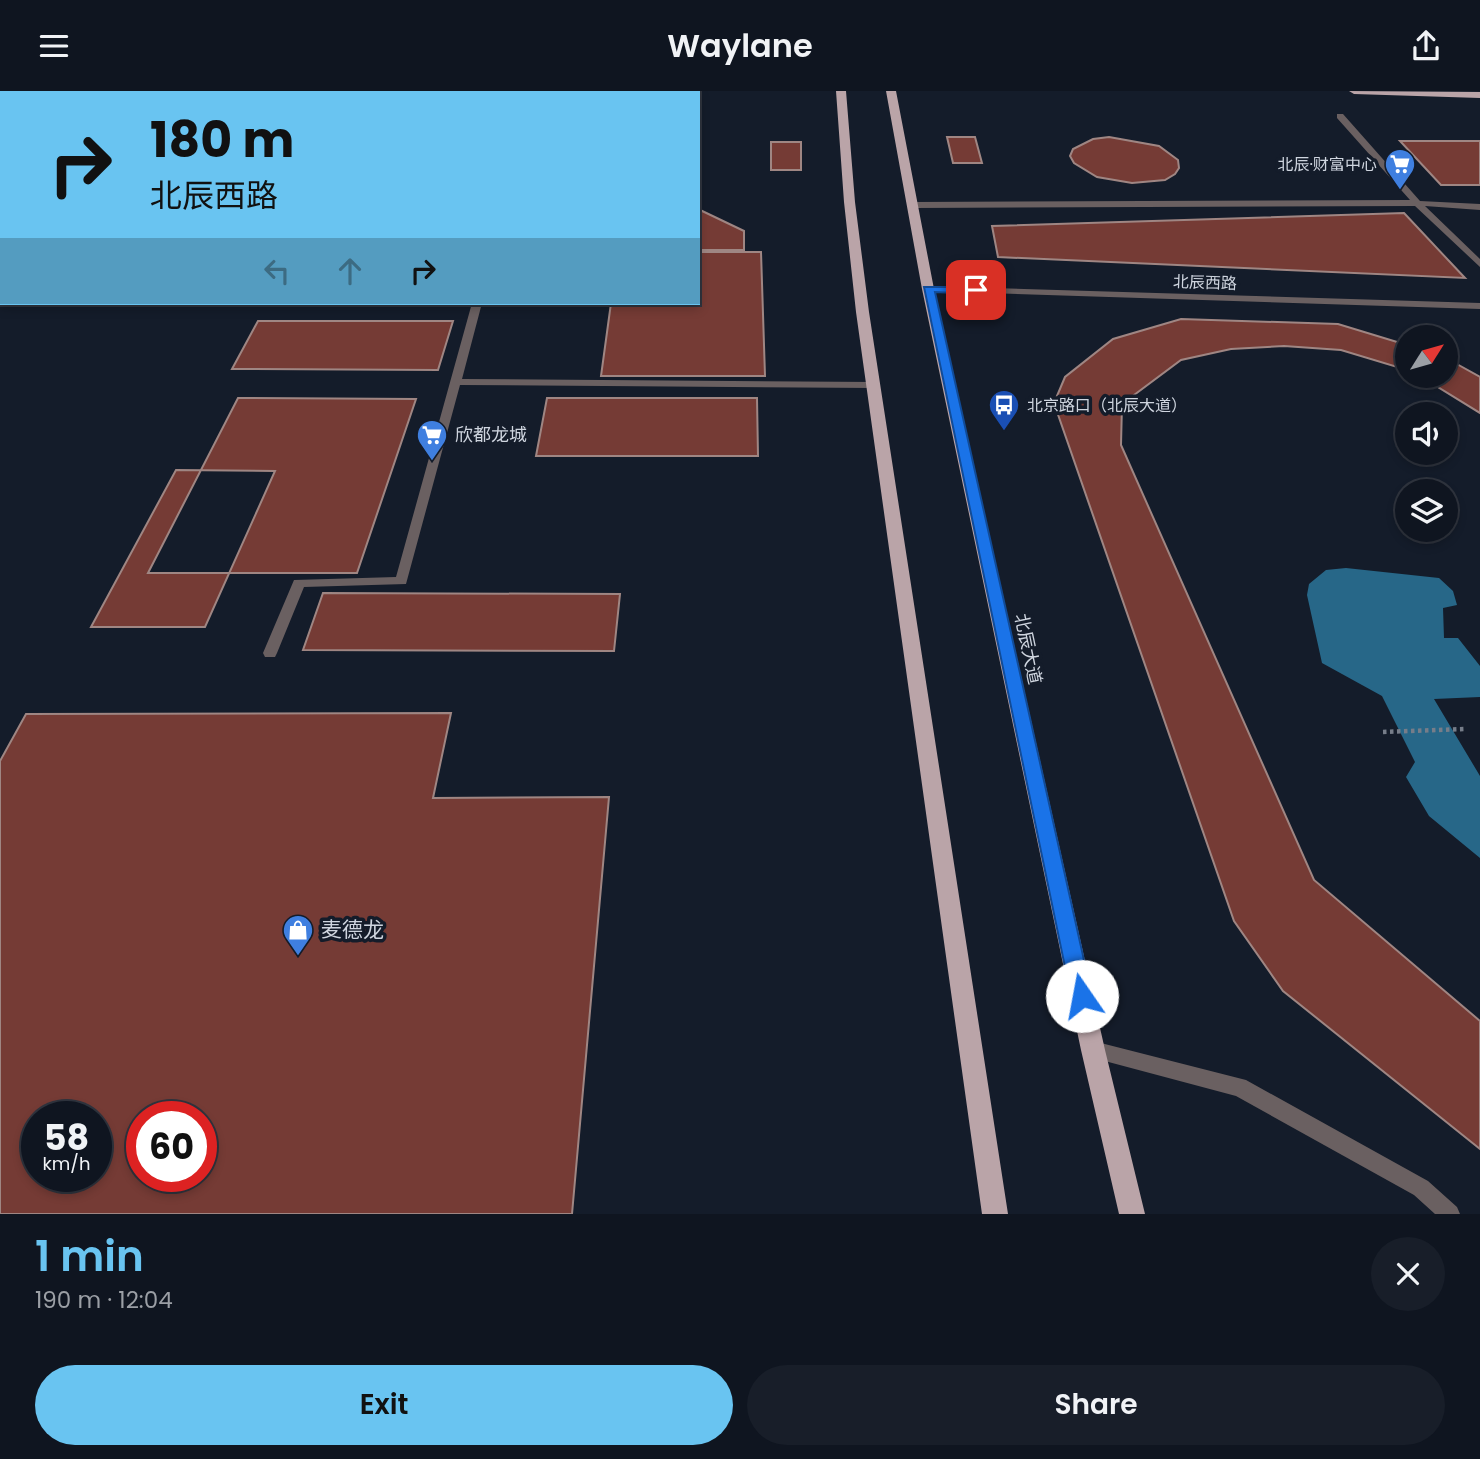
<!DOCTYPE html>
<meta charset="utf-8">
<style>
body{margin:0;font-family:Poppins,"Noto Sans SC",sans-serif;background:#181e29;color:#f1f3f6;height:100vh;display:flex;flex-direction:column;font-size:26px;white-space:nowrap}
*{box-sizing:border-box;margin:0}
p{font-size:23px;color:#9b9fa5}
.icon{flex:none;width:38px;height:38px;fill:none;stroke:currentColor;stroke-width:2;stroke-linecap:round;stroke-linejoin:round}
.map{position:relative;height:1123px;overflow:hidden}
.panel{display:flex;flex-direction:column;background:#0f1520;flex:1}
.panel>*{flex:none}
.banner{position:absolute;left:0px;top:0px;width:700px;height:214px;box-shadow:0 4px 10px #0003,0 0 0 2px #2f343e;background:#69c4f1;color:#111;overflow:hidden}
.needle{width:46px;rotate:53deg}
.fabs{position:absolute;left:1395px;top:234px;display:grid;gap:14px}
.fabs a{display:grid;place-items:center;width:63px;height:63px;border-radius:50%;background:#0f1520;box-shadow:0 4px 10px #0003,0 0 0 2px #2f343e;font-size:35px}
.speed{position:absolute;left:21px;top:1010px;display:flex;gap:14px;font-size:35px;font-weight:700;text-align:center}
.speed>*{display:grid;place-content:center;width:91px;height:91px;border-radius:50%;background:#0f1520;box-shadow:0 4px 10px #0003,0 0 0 2px #2f343e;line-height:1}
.speed small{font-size:18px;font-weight:400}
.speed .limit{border:10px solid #d22;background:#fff;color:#111}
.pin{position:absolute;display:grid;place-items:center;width:60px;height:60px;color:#fff;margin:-30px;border-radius:14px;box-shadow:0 4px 10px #0006}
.me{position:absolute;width:77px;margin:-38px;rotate:348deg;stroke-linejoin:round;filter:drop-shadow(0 0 5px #0008)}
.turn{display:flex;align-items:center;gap:24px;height:147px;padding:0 35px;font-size:32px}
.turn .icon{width:91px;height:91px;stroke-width:2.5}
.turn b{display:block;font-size:49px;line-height:60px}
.lanes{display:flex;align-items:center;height:66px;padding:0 35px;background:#0003;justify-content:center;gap:35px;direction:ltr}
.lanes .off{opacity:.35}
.round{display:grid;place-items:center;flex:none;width:74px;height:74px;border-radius:37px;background:#181e29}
.summary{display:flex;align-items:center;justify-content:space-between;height:119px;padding:0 35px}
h1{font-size:42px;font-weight:600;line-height:52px;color:#69c4f1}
.cta{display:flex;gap:14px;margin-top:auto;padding:14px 35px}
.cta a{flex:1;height:80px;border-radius:42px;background:#69c4f1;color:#111;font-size:28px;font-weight:600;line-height:80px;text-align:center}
.cta a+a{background:#181e29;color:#f1f3f6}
header{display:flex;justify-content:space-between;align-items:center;height:91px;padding:0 35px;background:#0f1520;font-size:32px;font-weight:600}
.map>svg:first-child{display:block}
</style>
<header><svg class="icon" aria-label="menu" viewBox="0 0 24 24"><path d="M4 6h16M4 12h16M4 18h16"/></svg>Waylane<svg class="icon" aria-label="share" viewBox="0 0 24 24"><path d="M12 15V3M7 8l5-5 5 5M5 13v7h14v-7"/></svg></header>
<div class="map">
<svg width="1480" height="1123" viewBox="0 0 1480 1123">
<rect width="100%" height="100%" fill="#141c2a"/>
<path fill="#276788" d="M 1346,477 L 1439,487 L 1453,500 L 1457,514 L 1443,517 L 1444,547 L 1458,547 L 1480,575 L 1480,606 L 1434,608 L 1480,685 L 1480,767 L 1429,725 L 1406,686 L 1415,671 L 1382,605 L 1322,572 L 1307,504 L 1309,493 L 1326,479 Z"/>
<path fill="#753b35" stroke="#9f8683" stroke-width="2" fill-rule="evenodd" d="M 947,46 L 975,46 L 982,72 L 953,72 Z
M 1109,46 L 1159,55 L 1178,69 L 1179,77 L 1175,83 L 1165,89 L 1132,92 L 1097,86 L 1074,72 L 1070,65 L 1073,58 L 1093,48 Z
M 1400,50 L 1480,50 L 1480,94 L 1441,94 Z
M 771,51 L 801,51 L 801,79 L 771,79 Z
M 698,118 L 744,140 L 744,159 L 698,159 Z
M 1404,122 L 1465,187 L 998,166 L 992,135 Z
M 698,161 L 761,161 L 765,285 L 601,285 L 611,212 L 698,212 Z
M 1181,228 L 1338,233 L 1407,254 L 1407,279 L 1341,259 L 1284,255 L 1231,258 L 1181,269 L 1122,313 L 1121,354 L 1314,789 L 1480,930 L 1480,1058 L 1283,900 L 1234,830 L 1054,312 L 1065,286 L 1113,248 Z
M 258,230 L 453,230 L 438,279 L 232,278 Z
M 1446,267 L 1480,286 L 1480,322 L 1420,285 L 1446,285 Z
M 238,307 L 416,308 L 357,482 L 148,482 Z
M 547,307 L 757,307 L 758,365 L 536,365 Z
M 176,379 L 275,380 L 205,536 L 91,536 Z
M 323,502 L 620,503 L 614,560 L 303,559 Z
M 451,622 L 433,707 L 609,706 L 572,1123 L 0,1123 L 0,670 L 26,623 ZM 37,1026 L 96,1026 L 96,1085 L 37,1085 ZM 142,1026 L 201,1026 L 201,1085 L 142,1085 Z"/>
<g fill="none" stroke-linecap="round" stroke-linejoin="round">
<path stroke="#767d89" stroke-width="4.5" stroke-dasharray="3.5 3.5" stroke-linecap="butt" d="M 1383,641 L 1465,638"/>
<path fill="#6a6061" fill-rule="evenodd" d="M 531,0 L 539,0 L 530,2 Z
M 1337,23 L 1343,23 L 1420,110 L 1480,113 L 1480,119 L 1425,115 L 1480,168 L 1480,176 L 1415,115 L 914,117 L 910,114 L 914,111 L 1410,109 L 1337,27 Z
M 472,212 L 482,212 L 462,288 L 874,291 L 879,294 L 874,297 L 460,294 L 406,493 L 304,496 L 277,562 L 275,566 L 265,566 L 263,562 L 294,489 L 396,486 Z"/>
<path fill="#6a6061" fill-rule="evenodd" d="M 928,195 L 1480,212 L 1480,218 L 925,200 L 925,196 Z
M 1093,950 L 1246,989 L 1428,1090 L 1457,1116 L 1460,1123 L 1435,1123 L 1414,1104 L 1236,1005 L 1086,965 L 1084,959 L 1086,953 Z"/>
<path fill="#baa4a8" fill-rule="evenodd" d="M 836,0 L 846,0 L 855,111 L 869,221 L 1008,1123 L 982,1123 L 856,221 L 844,111 Z
M 886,0 L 896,0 L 934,198 L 1105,959 L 1145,1123 L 1119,1123 L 1081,959 L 922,198 Z
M 1349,0 L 1480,1 L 1480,7 L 1354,3 Z"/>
</g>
<path fill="#1a73e8" stroke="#114b97" stroke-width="2" d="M 924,196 L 976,196 L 982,199 L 976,203 L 935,201 L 1092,905 L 1089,912 L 1082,915 L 1074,912 L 1071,905 Z"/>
<defs>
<g id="supermarket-pin" transform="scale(1.575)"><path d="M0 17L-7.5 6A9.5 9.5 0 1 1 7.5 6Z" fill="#3f7fe0" stroke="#141c2a"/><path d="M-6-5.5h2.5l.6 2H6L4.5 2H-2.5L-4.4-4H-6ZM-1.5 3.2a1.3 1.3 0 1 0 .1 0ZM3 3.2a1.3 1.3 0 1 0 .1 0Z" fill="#fff"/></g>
<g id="bus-pin" transform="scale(1.575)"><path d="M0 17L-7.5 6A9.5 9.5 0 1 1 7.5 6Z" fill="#1a4fb4" stroke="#141c2a"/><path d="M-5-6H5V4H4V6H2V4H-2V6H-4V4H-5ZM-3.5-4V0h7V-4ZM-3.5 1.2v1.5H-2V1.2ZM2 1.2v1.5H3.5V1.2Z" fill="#fff"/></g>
<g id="shop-pin" transform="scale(1.575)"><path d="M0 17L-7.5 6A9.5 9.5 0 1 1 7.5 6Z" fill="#3f7fe0" stroke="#141c2a"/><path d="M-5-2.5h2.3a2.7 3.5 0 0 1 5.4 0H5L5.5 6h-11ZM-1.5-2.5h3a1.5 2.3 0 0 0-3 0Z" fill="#fff"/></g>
</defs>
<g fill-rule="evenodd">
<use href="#supermarket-pin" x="1400" y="73"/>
<use href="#bus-pin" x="1004" y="314"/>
<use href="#supermarket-pin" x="432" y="344"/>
<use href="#shop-pin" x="298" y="839"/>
</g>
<g text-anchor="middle" stroke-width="7" stroke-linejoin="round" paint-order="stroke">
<g font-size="16" fill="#cfd5df" stroke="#141c2a" text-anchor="end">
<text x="1377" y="79">北辰·财富中心</text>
<text x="1027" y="320" text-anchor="start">北京路口（北辰大道）</text>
</g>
<g font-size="16" fill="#cfd5df" stroke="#141c2a">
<text transform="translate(1205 191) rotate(2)" y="6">北辰西路</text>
</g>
<g font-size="18" fill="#cfd5df" stroke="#141c2a" text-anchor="start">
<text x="455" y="350">欣都龙城</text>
</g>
<g font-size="18" fill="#cfd5df" stroke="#141c2a">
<text transform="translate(1028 558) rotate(78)" y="6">北辰大道</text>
</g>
<g font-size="21" fill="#cfd5df" stroke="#141c2a" text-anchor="start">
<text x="321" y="846">麦德龙</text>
</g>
</g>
</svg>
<div class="fabs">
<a><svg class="needle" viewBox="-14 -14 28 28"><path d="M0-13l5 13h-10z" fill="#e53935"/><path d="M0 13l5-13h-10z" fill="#9b9fa5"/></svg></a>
<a><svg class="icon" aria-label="sound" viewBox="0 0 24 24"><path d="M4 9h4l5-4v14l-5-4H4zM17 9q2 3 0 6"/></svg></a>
<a><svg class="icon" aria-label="layers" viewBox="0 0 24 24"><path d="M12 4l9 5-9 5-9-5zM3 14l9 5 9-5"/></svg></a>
</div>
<div class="speed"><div>58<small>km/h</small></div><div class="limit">60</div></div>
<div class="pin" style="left:976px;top:199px;background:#d93025"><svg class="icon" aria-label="arrive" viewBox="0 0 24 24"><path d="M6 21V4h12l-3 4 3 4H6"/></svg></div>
<svg class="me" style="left:1082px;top:905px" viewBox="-20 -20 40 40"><circle r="19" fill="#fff"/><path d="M0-13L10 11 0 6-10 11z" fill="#1a73e8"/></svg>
<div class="banner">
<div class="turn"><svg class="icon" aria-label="right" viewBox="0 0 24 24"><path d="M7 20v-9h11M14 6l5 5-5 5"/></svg><div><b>180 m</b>北辰西路</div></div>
<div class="lanes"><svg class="icon off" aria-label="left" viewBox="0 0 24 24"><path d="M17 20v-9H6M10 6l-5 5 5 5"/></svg><svg class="icon off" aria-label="ahead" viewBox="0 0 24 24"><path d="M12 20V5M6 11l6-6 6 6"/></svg><svg class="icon" aria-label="right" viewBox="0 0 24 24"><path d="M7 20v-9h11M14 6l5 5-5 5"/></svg></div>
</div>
</div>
<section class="panel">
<div class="summary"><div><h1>1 min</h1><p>190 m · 12:04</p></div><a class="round"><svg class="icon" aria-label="close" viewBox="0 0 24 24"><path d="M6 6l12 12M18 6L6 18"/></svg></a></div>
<div class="cta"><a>Exit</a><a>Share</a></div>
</section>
